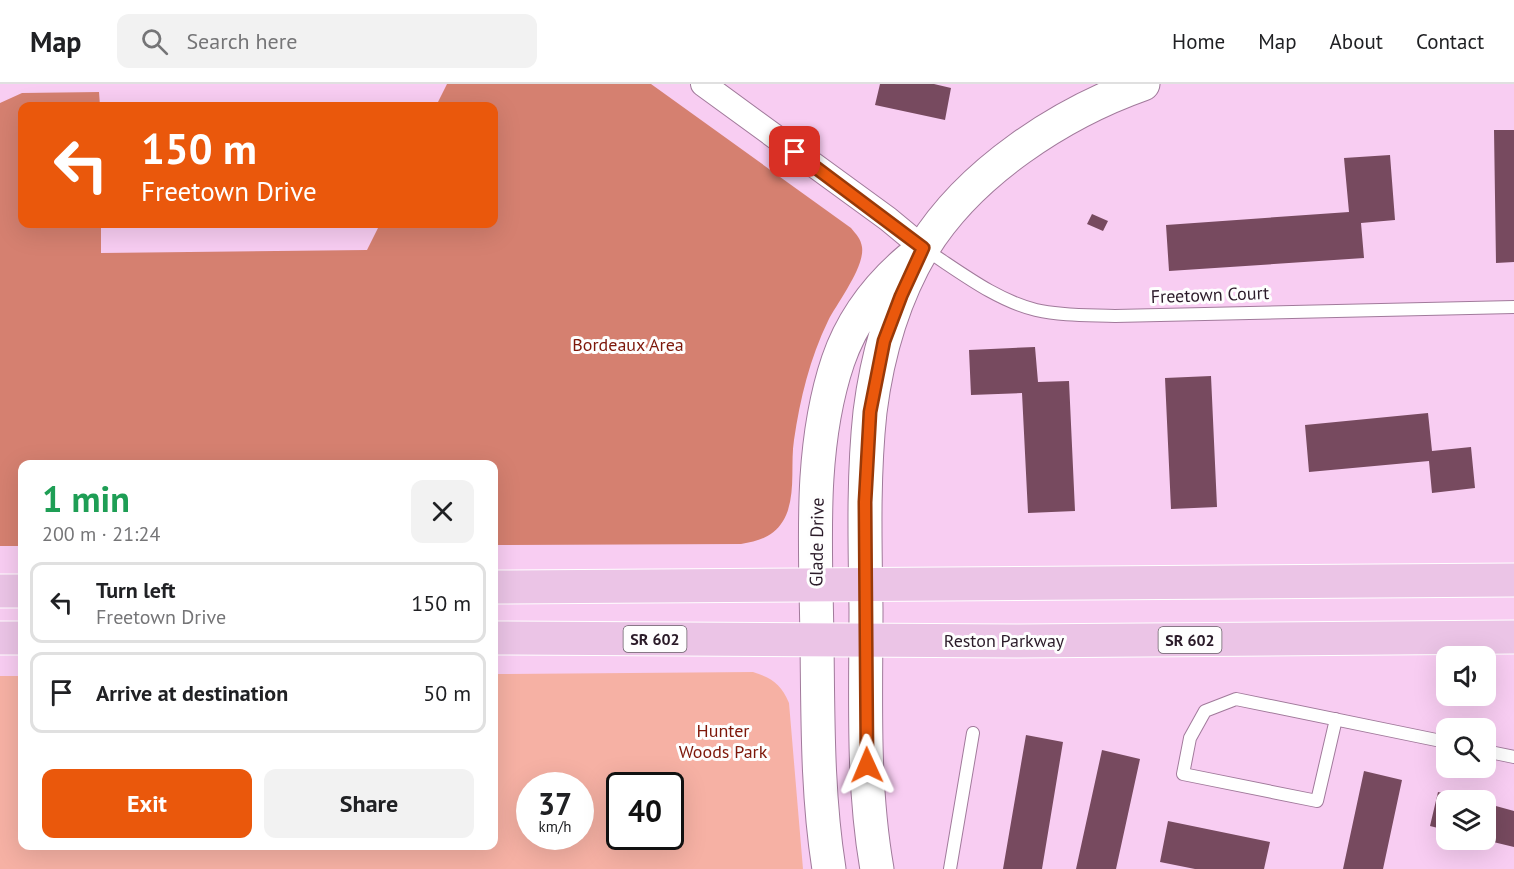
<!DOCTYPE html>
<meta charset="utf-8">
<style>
body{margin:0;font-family:"PT Sans",sans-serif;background:#f2f2f2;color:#202124;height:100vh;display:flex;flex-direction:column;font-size:22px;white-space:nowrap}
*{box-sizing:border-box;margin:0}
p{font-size:20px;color:#757577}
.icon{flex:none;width:33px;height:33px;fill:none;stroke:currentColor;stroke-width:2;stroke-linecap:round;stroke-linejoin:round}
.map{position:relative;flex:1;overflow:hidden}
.side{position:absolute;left:18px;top:376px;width:480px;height:390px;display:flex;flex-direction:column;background:#fff;border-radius:12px;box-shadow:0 6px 24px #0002}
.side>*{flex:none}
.top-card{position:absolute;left:18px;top:18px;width:480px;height:126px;border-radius:12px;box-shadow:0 6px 24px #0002;background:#ea580c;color:#fff;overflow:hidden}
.tools{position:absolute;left:1436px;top:562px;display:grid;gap:12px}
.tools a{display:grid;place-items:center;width:60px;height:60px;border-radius:12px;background:#fff;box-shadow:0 6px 24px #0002;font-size:30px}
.speed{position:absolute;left:516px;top:688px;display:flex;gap:12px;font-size:30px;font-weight:700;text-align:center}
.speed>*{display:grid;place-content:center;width:78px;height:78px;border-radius:50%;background:#fff;box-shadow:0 6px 24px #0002;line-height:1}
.speed small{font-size:15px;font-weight:400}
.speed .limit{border:3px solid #111;border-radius:9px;background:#fff;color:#111}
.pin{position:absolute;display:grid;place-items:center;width:51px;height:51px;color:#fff;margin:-26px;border-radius:12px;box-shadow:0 3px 9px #0006}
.me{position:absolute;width:66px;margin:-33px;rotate:359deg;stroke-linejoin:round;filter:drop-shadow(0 0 4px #0008)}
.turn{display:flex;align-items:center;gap:21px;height:126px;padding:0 24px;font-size:27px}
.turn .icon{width:78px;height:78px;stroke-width:2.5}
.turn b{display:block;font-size:42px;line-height:51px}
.round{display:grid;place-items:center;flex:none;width:63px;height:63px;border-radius:12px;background:#f2f2f2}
.head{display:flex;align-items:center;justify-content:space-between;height:102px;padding:0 24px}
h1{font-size:36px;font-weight:600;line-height:45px;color:#1e9e55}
.primary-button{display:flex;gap:12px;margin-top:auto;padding:12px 24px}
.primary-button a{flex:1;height:69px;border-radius:12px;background:#ea580c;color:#fff;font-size:24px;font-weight:600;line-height:69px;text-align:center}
.primary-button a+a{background:#f2f2f2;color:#202124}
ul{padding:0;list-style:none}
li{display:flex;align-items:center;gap:18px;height:81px;margin:0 12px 9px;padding:0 12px;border:3px solid #e0e0e0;border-radius:12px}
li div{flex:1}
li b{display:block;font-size:22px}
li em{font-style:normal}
header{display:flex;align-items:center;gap:36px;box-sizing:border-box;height:84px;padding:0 30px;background:#fff;border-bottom:2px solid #e0e0e0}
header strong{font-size:28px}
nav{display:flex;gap:33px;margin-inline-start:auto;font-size:21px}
.search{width:420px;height:54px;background:#f2f2f2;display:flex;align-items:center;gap:15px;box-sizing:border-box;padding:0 21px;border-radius:12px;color:#757577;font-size:22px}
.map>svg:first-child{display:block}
</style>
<header>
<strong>Map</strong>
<div class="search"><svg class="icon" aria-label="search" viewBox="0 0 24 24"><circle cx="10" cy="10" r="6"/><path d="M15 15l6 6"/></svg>Search here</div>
<nav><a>Home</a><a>Map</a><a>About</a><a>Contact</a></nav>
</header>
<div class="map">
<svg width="1514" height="785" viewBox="0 0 1514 785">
<rect width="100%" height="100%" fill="#f8cdf2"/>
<path fill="#f6b1a4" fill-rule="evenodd" d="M 753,588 C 772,594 781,600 789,619 L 803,785 L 0,785 L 0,592 L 22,592 L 22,762 L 494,762 L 494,590 ZM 530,702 L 580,702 L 580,753 L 530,753 ZM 620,702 L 670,702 L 670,753 L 620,753 Z"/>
<path fill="#d58070" d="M 447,0 L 651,0 L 851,144 C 856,150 861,155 862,163 C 865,183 837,219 828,237 C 810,274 800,315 794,356 C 790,381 797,414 783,437 C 773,453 759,457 741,460 L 494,461 L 494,381 L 22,381 L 22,462 L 0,462 L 0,19 L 22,9 L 99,8 L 100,22 L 22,22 L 22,140 L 101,140 L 101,169 L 367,166 L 380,140 L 494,140 L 494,22 L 436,22 Z"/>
<path fill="#774a5f" d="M 880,0 L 934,0 L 951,4 L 945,36 L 875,21 Z
M 1494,46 L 1514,46 L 1514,178 L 1496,179 Z
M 1390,71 L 1395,136 L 1361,139 L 1364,174 L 1169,187 L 1166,141 L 1349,128 L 1344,74 Z
M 1092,130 L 1108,137 L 1103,147 L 1087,140 Z
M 1035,263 L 1038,298 L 1069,297 L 1075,427 L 1028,429 L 1022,309 L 971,311 L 969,266 Z
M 1211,292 L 1217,423 L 1171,425 L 1165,294 Z
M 1428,329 L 1432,367 L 1471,363 L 1475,404 L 1432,409 L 1429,377 L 1309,388 L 1305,341 Z
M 1026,651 L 1063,658 L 1042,785 L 1003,785 Z
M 1102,666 L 1140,675 L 1116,785 L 1076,785 Z
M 1364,687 L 1402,696 L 1383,785 L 1343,785 Z
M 1438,708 L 1472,716 L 1446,717 L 1446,746 L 1430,742 Z
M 1485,719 L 1514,727 L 1514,763 L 1485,756 Z
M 1168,737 L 1270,758 L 1264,785 L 1195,785 L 1160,778 Z"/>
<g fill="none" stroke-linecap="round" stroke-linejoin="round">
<g stroke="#a17a9b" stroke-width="14">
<path id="lane" d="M 923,164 C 959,187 995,216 1036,226 C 1062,232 1089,231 1115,232 L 1514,223
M 1336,635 L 1317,717 L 1183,690 L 1190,654 L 1205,627 L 1236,615 L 1446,658
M 1485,667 L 1514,673
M 950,785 L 973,649"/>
</g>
<g stroke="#a17a9b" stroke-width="26">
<path id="street" d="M 703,0 L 888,135 L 923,164"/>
</g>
<g stroke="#a17a9b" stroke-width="35">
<path id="secondary" d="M 829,785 C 817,710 818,633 817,558 C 816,466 808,366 838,277 C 852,236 878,202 910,175
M 877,785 C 862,700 866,611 866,525 C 865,460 863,393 870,328 C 877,272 894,213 923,164 C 970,88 1061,29 1143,0"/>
</g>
<g stroke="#fff" stroke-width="35">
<path id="primary" d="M 494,503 L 1514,496
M 0,507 L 22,507
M 0,554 L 22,554
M 494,554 L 1017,557 L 1514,553"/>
</g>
<use href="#lane" stroke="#fff" stroke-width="12"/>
<use href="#street" stroke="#fff" stroke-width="24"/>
<use href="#secondary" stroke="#fff" stroke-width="33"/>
<use href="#primary" stroke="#ebc4e6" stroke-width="33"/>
</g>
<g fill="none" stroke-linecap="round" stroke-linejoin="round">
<g stroke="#983908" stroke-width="15">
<path id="route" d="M 795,68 L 923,164 L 901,212 L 884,257 L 870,328 L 865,418 L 867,681"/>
</g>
<use href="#route" stroke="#ea580c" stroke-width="10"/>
</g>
<g text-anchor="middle" stroke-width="6" stroke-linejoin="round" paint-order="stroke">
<g fill="#fefefe" stroke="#6a5f69" stroke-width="1.5">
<rect x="623.5" y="542" width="63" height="26" rx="4.5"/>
<rect x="1158.5" y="543" width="63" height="26" rx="4.5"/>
</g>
<g font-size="16" font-weight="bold" fill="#2b1b29">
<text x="655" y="561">SR 602</text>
<text x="1190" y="562">SR 602</text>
</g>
<g font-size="18" fill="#2b1b29" stroke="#fefefe">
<text transform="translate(1210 211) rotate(-2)" y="6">Freetown Court</text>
<text transform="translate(817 458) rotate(-89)" y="6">Glade Drive</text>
<text x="1004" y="563">Reston Parkway</text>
</g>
<g font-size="18" fill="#7d1709" stroke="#fefefe">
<text x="628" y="267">Bordeaux Area</text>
<text x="723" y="653">Hunter<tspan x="723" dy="21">Woods Park</tspan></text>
</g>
</g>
</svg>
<div class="tools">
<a><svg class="icon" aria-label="sound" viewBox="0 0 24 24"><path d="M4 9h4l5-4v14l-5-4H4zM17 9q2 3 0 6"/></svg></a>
<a><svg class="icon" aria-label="search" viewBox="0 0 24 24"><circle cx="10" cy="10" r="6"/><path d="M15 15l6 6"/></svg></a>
<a><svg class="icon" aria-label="layers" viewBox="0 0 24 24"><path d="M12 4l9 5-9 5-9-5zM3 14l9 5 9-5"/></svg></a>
</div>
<div class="speed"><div>37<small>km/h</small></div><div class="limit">40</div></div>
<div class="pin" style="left:795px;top:68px;background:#d93025"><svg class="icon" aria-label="arrive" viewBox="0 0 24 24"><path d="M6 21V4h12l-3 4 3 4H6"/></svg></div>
<svg class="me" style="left:867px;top:681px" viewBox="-20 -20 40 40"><path d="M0-17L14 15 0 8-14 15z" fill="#ea580c" stroke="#fff" stroke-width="4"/></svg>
<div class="top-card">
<div class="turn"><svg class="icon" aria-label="left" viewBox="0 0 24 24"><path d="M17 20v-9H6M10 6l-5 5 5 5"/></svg><div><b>150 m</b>Freetown Drive</div></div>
</div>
<section class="side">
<div class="head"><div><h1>1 min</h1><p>200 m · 21:24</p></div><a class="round"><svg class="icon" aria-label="close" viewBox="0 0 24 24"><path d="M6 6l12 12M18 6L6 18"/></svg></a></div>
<ul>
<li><svg class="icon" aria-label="left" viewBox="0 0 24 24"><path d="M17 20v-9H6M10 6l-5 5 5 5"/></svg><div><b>Turn left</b><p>Freetown Drive</p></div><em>150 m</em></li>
<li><svg class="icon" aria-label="arrive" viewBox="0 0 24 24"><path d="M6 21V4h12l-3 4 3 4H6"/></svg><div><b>Arrive at destination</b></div><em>50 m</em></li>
</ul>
<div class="primary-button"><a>Exit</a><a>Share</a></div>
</section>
</div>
